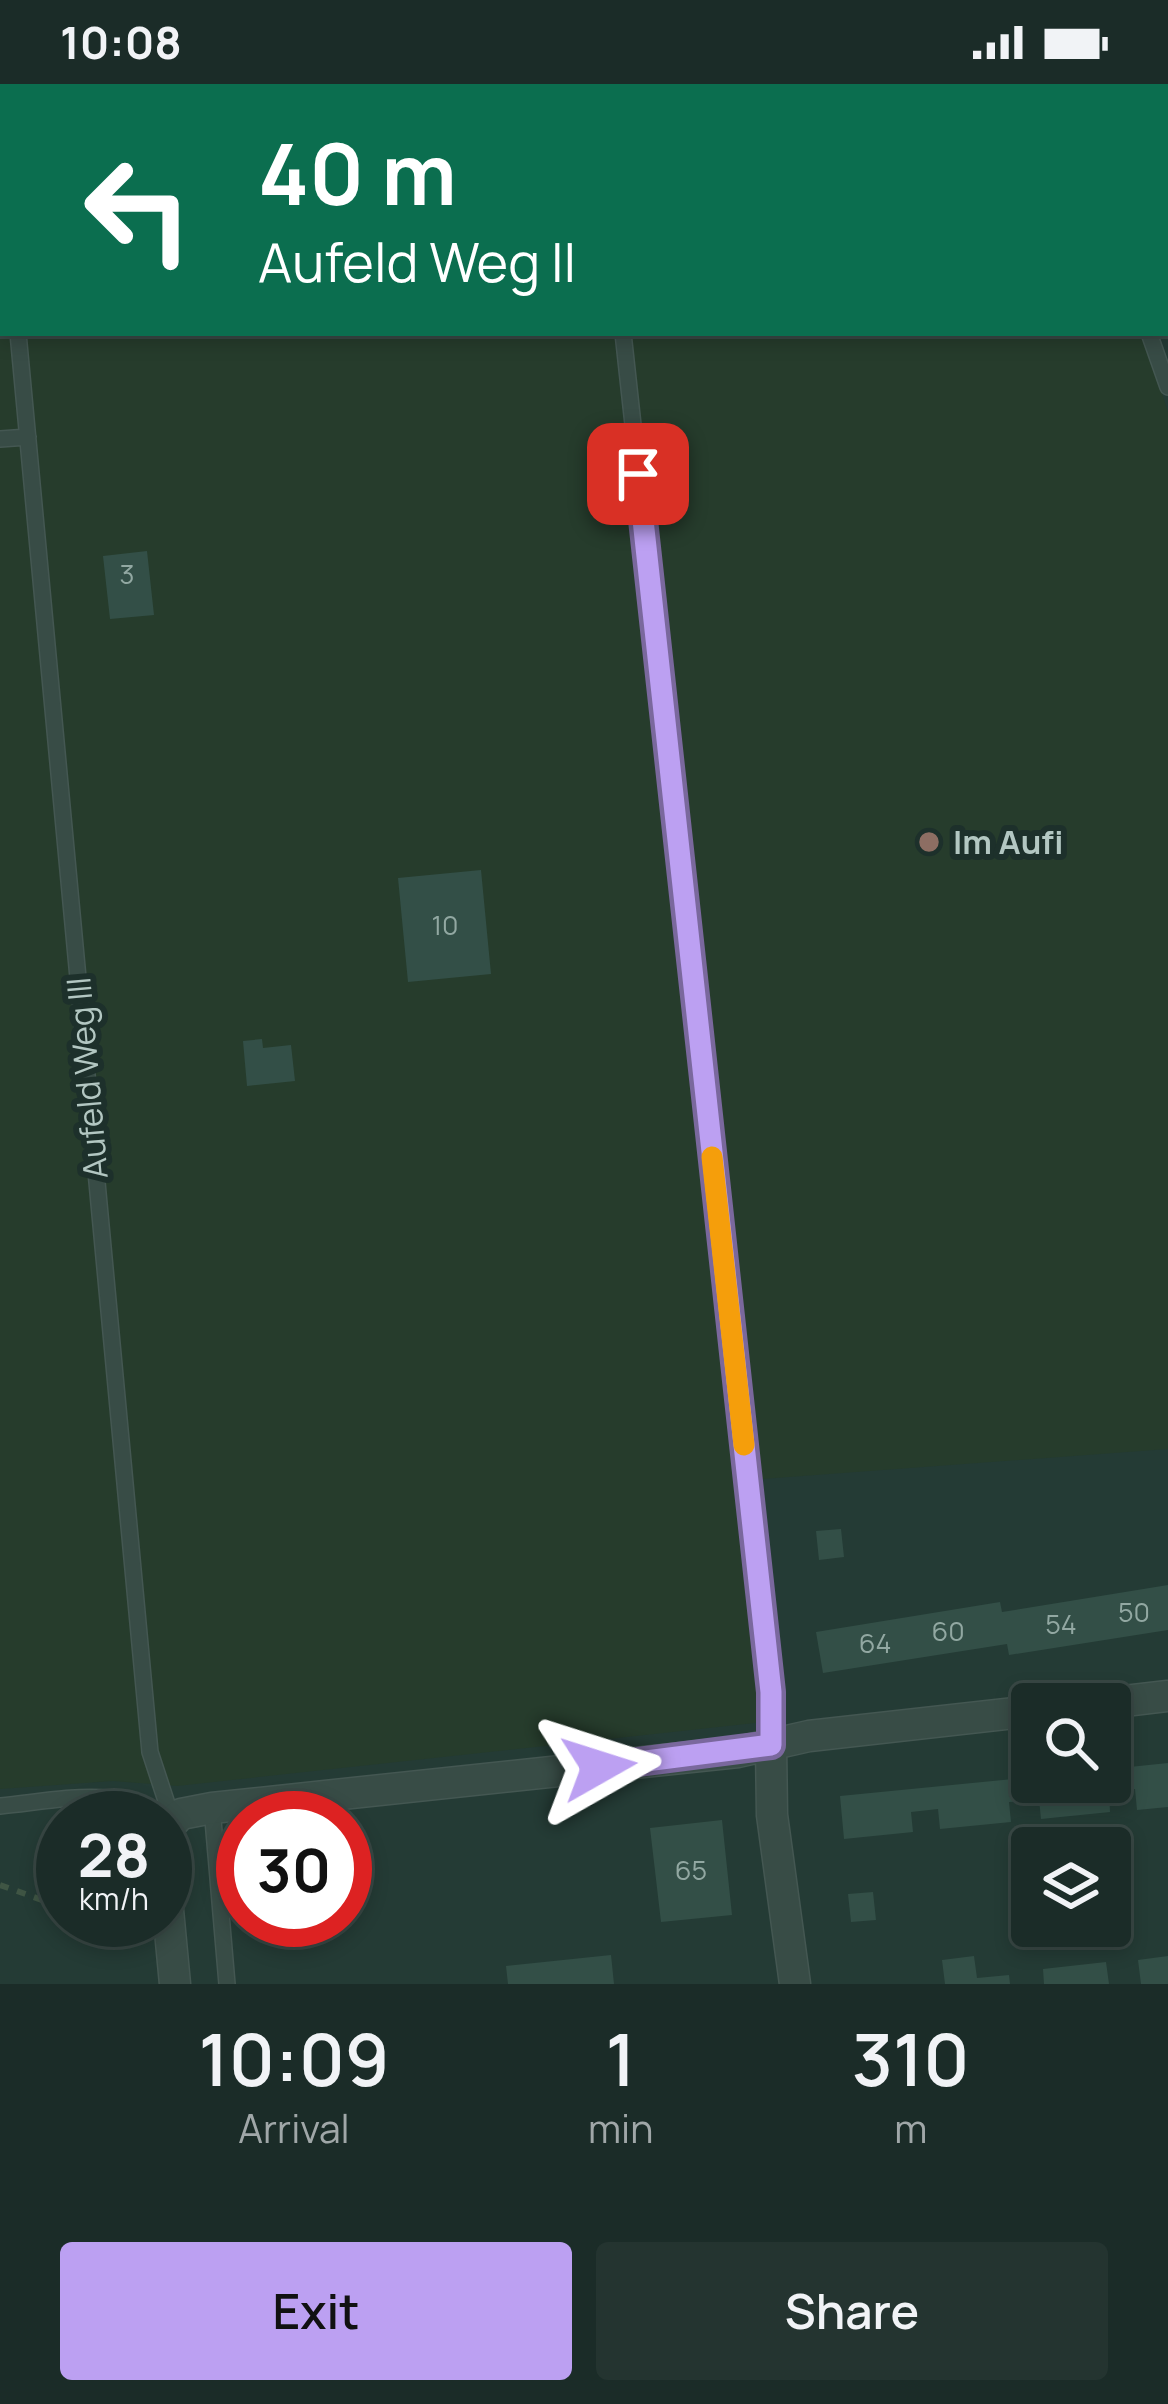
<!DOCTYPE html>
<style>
body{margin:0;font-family:Manrope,sans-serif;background:#243430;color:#f1f3f6;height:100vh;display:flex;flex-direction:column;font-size:45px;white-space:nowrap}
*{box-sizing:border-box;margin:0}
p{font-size:39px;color:#a0a7a8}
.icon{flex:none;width:66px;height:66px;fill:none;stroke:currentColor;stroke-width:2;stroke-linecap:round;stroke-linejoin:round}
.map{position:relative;height:1900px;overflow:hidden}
.panel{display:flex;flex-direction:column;background:#1b2c28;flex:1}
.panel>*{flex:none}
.top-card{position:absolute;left:0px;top:0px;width:1170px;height:252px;box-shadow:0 6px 18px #0003,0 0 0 3px #394845;background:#0b6e4f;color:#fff;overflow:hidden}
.fabs{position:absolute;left:1011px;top:1599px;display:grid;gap:24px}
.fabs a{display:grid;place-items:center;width:120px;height:120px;border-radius:12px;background:#1b2c28;box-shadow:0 6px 18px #0003,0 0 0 3px #394845;font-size:60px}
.speed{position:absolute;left:36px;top:1707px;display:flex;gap:24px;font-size:60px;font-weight:700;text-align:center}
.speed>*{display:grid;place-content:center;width:156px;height:156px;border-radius:50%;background:#1b2c28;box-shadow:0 6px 18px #0003,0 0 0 3px #394845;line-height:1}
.speed small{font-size:30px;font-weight:400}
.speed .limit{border:18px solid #d22;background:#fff;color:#111}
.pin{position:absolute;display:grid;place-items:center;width:102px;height:102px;color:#fff;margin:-51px;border-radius:24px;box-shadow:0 6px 18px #0006}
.me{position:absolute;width:132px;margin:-66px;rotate:84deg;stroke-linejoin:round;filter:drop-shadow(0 0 9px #0008)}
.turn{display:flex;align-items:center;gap:42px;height:252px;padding:0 60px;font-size:54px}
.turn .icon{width:156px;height:156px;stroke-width:2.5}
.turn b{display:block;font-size:84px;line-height:102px}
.eta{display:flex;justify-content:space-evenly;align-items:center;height:204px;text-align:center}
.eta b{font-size:72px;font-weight:600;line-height:84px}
.button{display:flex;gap:24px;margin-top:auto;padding:24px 60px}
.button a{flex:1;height:138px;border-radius:12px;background:#bca0f2;color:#111;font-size:48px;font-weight:600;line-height:138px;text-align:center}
.button a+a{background:#243430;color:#f1f3f6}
.status{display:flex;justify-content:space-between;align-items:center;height:84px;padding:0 60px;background:#1b2c28;direction:ltr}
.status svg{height:33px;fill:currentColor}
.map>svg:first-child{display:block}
</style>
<div class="status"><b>10:08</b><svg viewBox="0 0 49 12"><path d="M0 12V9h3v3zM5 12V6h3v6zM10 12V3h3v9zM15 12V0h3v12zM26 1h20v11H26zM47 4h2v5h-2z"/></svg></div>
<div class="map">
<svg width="1168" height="1900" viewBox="0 0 1168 1900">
<rect width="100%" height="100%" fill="#243b35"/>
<path fill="#263c2c" d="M 0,0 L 1098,0 L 3,3 L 3,249 L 614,249 L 765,1638 L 177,1702 L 113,1697 L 0,1705 Z
M 618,249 L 1143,249 L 1168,328 L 1168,1365 L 761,1395 Z"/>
<path fill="#334f47" d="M 147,467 L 154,531 L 110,535 L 103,472 Z
M 481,786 L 491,890 L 408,898 L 398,794 Z
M 262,955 L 263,964 L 291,961 L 295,997 L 247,1002 L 243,957 Z
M 841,1445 L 844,1473 L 819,1476 L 816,1447 Z
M 1168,1501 L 1168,1546 L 1009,1571 L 1007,1560 L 823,1589 L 816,1548 L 1000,1518 L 1002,1528 Z
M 1168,1679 L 1168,1723 L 1137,1726 L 1135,1705 L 1109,1708 L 1110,1728 L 1041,1735 L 1039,1715 L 1024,1717 L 1009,1718 L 1011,1738 L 940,1745 L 938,1725 L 911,1728 L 913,1748 L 844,1755 L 840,1712 L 1032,1693 L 1032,1698 L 1110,1698 L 1110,1685 Z
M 722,1736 L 732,1831 L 661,1838 L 650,1744 Z
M 873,1808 L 876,1836 L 851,1838 L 848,1810 Z
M 611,1871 L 614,1900 L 508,1900 L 506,1882 Z
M 974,1872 L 977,1894 L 1009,1891 L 1010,1900 L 945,1900 L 942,1876 Z
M 1168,1872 L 1168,1900 L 1141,1900 L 1138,1876 Z
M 1106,1878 L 1109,1900 L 1044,1900 L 1043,1885 Z"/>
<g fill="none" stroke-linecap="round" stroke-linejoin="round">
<g stroke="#445752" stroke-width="18">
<path id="service" d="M 595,0 L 595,3
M 1112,0 L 1113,3
M 0,58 L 3,90
M 18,249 L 150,1668 L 172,1735
M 623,249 L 771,1608 L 771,1661
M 1149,249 L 1168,303
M 0,355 L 28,353
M 0,1722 C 61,1716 118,1701 172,1735
M 212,1724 L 227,1900"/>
</g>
<g stroke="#445752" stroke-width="33">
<path id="minor" d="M 1099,1620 L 1168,1612
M 771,1661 L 772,1731 L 795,1900
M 165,1746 L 181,1730 L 212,1724 L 738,1668 L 809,1652 L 1032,1627
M 165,1794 L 175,1900"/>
</g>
<path stroke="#3f5544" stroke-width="6" stroke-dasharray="9 9" stroke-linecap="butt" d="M 0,1801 L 45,1817 L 63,1816"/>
<use href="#service" stroke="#384c46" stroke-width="15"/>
<use href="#minor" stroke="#384c46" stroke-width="30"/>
</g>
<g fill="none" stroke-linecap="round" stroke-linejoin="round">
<g stroke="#7a689d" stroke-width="30">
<path id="route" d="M 599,1683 L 771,1661 L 771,1608 L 638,390"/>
</g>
<use href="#route" stroke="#bca0f2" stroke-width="21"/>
<path stroke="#f59e0b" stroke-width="21" d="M 712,1073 L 744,1361"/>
</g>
<circle fill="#8d6e63" stroke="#1d302b" stroke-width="4.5" cx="929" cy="758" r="12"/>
<g text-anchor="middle" stroke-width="12" stroke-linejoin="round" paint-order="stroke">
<g font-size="27" fill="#92a8a2">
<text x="127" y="500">3</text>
<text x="445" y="851">10</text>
<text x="1134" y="1538">50</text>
<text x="1061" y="1550">54</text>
<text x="948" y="1557">60</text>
<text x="875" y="1569">64</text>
<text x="691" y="1796">65</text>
</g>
<g font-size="33" font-weight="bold" fill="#b3c7c2" stroke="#1d302b" text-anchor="start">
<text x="953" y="770">Im Aufi</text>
</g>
<g font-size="33" fill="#b3c7c2" stroke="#1d302b">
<text transform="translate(87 994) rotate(-95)" y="12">Aufeld Weg III</text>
</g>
</g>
</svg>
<div class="fabs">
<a><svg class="icon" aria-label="search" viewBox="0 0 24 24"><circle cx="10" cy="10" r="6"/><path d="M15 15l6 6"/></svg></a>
<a><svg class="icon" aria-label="layers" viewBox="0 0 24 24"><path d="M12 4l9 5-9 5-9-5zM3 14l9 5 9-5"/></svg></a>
</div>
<div class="speed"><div>28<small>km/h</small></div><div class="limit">30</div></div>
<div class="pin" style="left:638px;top:390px;background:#d93025"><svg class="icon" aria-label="arrive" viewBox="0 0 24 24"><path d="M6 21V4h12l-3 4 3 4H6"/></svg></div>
<svg class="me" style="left:599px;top:1683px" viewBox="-20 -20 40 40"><path d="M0-17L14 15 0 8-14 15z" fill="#bca0f2" stroke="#fff" stroke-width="4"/></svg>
<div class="top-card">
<div class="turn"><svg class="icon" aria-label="left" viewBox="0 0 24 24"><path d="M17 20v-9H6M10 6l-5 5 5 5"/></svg><div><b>40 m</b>Aufeld Weg II</div></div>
</div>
</div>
<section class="panel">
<div class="eta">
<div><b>10:09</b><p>Arrival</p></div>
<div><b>1</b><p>min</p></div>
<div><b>310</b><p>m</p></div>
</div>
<div class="button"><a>Exit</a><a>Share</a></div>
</section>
